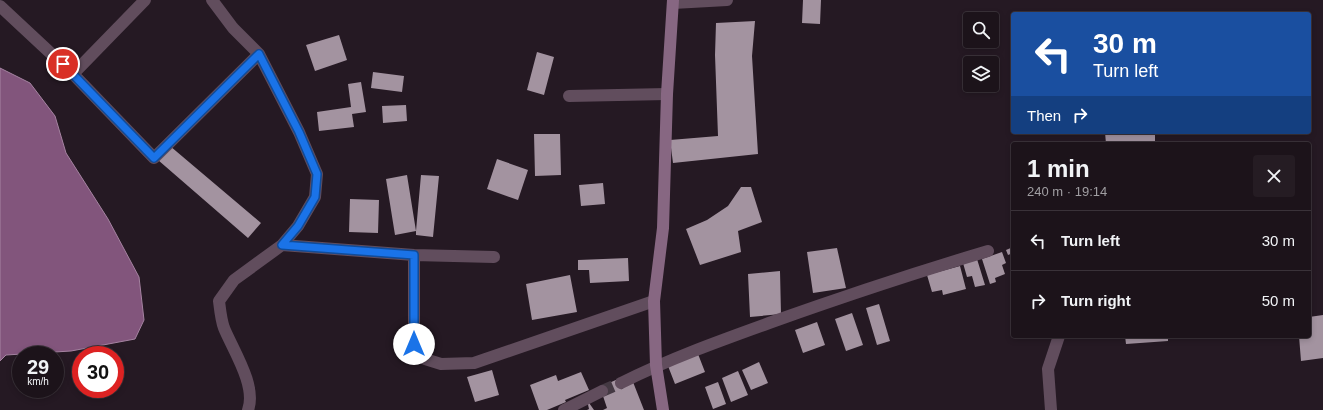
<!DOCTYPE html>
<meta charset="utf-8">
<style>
body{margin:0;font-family:Arial,sans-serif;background:#251c23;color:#f1f3f6;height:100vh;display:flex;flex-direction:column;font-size:15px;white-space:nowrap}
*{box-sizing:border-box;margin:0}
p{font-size:13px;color:#a09ea2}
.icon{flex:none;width:22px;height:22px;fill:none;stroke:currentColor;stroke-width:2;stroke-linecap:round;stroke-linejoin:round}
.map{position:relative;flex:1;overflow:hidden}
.side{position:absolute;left:1011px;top:142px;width:300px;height:196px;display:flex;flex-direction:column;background:#1c131a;border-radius:4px;box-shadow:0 2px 6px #0003,0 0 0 1px #3a3239}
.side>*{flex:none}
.hud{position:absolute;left:1011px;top:12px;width:300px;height:122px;border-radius:4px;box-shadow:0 2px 6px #0003,0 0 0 1px #3a3239;background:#1a4fa0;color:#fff;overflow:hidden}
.fabs{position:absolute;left:963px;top:12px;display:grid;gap:8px}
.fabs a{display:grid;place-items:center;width:36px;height:36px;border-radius:4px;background:#1c131a;box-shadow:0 2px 6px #0003,0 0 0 1px #3a3239;font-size:20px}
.speed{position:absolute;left:12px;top:346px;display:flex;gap:8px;font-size:20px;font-weight:700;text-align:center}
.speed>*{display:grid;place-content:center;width:52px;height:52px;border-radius:50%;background:#1c131a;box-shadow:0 2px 6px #0003,0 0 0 1px #3a3239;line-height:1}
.speed small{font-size:10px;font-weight:400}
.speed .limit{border:6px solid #d22;background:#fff;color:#111}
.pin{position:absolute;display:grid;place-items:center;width:34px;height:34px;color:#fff;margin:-17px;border:2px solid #fff;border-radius:50%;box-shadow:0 1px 4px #0007}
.me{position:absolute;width:44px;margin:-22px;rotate:0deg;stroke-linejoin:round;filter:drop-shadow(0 0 3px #0008)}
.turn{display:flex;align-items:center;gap:14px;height:84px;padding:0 16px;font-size:18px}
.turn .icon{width:52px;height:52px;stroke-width:2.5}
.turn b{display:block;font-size:28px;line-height:34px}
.then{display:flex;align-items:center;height:38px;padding:0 16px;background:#0003;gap:8px;font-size:15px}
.round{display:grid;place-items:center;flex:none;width:42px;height:42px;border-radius:4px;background:#251c23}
.headline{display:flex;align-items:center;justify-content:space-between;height:68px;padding:0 16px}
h1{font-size:24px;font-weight:800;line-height:30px}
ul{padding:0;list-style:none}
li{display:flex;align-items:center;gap:12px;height:60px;padding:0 16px;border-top:1px solid #3a3239}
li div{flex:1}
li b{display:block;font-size:15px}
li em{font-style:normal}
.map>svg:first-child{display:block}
</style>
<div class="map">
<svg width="1323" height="410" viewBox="0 0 1323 410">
<rect width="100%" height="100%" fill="#251923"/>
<path fill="#82557c" stroke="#a583a1" d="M 0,68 L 30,83 L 55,116 L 66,153 L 108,219 L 139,277 L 144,320 L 135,339 L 71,351 L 6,355 L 0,361 Z"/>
<path fill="#a393a0" d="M 803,0 L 821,0 L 820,24 L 802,23 Z
M 755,21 L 752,56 L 758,154 L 673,163 L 670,140 L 718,136 L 715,55 L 716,23 Z
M 339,35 L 347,60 L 315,71 L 306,45 Z
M 537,52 L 554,57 L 544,95 L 527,90 Z
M 373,72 L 404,76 L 402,92 L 371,88 Z
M 361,82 L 366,112 L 352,114 L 354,127 L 319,131 L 317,112 L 351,107 L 348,84 Z
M 406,105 L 407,121 L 383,123 L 382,106 Z
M 1105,132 L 1155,132 L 1155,144 L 1106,144 Z
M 534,134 L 560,134 L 561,175 L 535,176 Z
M 170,146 L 261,223 L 248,238 L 158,160 Z
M 497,159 L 528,170 L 518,200 L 487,189 Z
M 407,175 L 416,231 L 421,175 L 439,176 L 433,237 L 416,235 L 416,231 L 395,235 L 386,179 Z
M 603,183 L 605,204 L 581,206 L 579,185 Z
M 741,187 L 751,187 L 762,222 L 738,231 L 741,252 L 700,265 L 686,229 L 707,220 L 728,206 Z
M 350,199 L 379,200 L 378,233 L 349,232 Z
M 1013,247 L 1013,253 L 1008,255 L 1006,250 Z
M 837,248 L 846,288 L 813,293 L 807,252 Z
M 1002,252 L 1006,263 L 1002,265 L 1005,274 L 995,278 L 996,282 L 990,284 L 982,259 Z
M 628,258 L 629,281 L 590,283 L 589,270 L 578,270 L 578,260 Z
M 977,259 L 985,285 L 975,287 L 972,276 L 967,277 L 963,263 Z
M 960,266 L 966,289 L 943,295 L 942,290 L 932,292 L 927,275 Z
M 780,271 L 781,314 L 750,317 L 748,274 Z
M 570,275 L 577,312 L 532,320 L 526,284 Z
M 879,304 L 890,341 L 877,345 L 866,308 Z
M 852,313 L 863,345 L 846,351 L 835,319 Z
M 1323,315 L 1323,358 L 1301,361 L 1299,336 L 1309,336 L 1309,317 Z
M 817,322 L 825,345 L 803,353 L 795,330 Z
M 1125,336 L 1168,336 L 1168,341 L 1126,344 Z
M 698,354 L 705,372 L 675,384 L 668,366 Z
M 759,362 L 768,383 L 751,390 L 742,370 Z
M 492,370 L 499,395 L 475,402 L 467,377 Z
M 738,371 L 748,395 L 731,402 L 722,378 Z
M 581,372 L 589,390 L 565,400 L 566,402 L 547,410 L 539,410 L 530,385 L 556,375 L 558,381 Z
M 618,379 L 633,382 L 644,410 L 603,410 L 607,408 L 600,387 Z
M 718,382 L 726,404 L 713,409 L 705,387 Z
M 587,400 L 594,410 L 587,410 L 589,409 Z"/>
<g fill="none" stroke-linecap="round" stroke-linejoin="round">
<path stroke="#443943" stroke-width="12" stroke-dasharray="12 6" stroke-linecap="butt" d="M 602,391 L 621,383"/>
<path stroke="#614d5d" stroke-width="12" d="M 212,0 L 233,28 L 259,54 L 299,132 L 317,174 L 315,197 L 298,226 L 282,245 L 234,280 L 219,301 C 220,309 221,320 224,328 C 233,350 257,386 248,410
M 673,3 L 727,0
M 0,6 L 73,74 L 154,158 L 259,54
M 73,74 L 145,0
M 569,96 L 667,94
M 282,245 L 414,255 L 494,257
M 414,255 L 414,344 L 425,359 L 441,364 L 474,363 L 654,301
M 621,383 C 669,359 719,341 769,323 C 842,297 914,273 988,251
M 564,410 L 602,391
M 1051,410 L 1048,369 L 1059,336"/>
<path stroke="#876782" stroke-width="12" d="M 663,410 L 656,365 L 654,301 L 663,228 L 667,94 L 673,0"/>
</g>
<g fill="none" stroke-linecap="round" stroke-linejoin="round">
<g stroke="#114b97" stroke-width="10">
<path id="route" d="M 63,64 L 154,158 L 259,54 L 299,132 L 317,174 L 315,197 L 298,226 L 282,245 L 414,255 L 414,344"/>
</g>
<use href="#route" stroke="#1a73e8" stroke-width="7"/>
</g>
</svg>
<div class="fabs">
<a><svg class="icon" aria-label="search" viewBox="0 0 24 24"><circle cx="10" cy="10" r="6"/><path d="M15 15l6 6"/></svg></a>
<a><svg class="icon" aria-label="layers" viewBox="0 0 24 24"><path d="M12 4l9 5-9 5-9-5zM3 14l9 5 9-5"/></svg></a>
</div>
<div class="speed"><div>29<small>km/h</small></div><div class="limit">30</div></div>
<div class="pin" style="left:63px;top:64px;background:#d93025"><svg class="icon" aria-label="arrive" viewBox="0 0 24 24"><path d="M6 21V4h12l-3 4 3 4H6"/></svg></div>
<svg class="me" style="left:414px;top:344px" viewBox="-20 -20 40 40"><circle r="19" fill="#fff"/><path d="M0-13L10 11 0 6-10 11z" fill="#1a73e8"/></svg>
<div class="hud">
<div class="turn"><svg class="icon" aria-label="left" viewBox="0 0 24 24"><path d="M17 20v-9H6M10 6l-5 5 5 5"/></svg><div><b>30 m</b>Turn left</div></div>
<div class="then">Then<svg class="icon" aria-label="right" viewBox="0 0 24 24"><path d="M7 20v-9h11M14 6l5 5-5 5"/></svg></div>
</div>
<section class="side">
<div class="headline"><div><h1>1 min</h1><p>240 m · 19:14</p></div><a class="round"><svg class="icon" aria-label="close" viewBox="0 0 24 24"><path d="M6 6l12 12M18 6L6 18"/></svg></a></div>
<ul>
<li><svg class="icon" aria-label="left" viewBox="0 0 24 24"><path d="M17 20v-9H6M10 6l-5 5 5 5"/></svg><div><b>Turn left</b></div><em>30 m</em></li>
<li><svg class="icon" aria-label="right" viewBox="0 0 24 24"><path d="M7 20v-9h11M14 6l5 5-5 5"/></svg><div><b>Turn right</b></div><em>50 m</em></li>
</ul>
</section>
</div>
